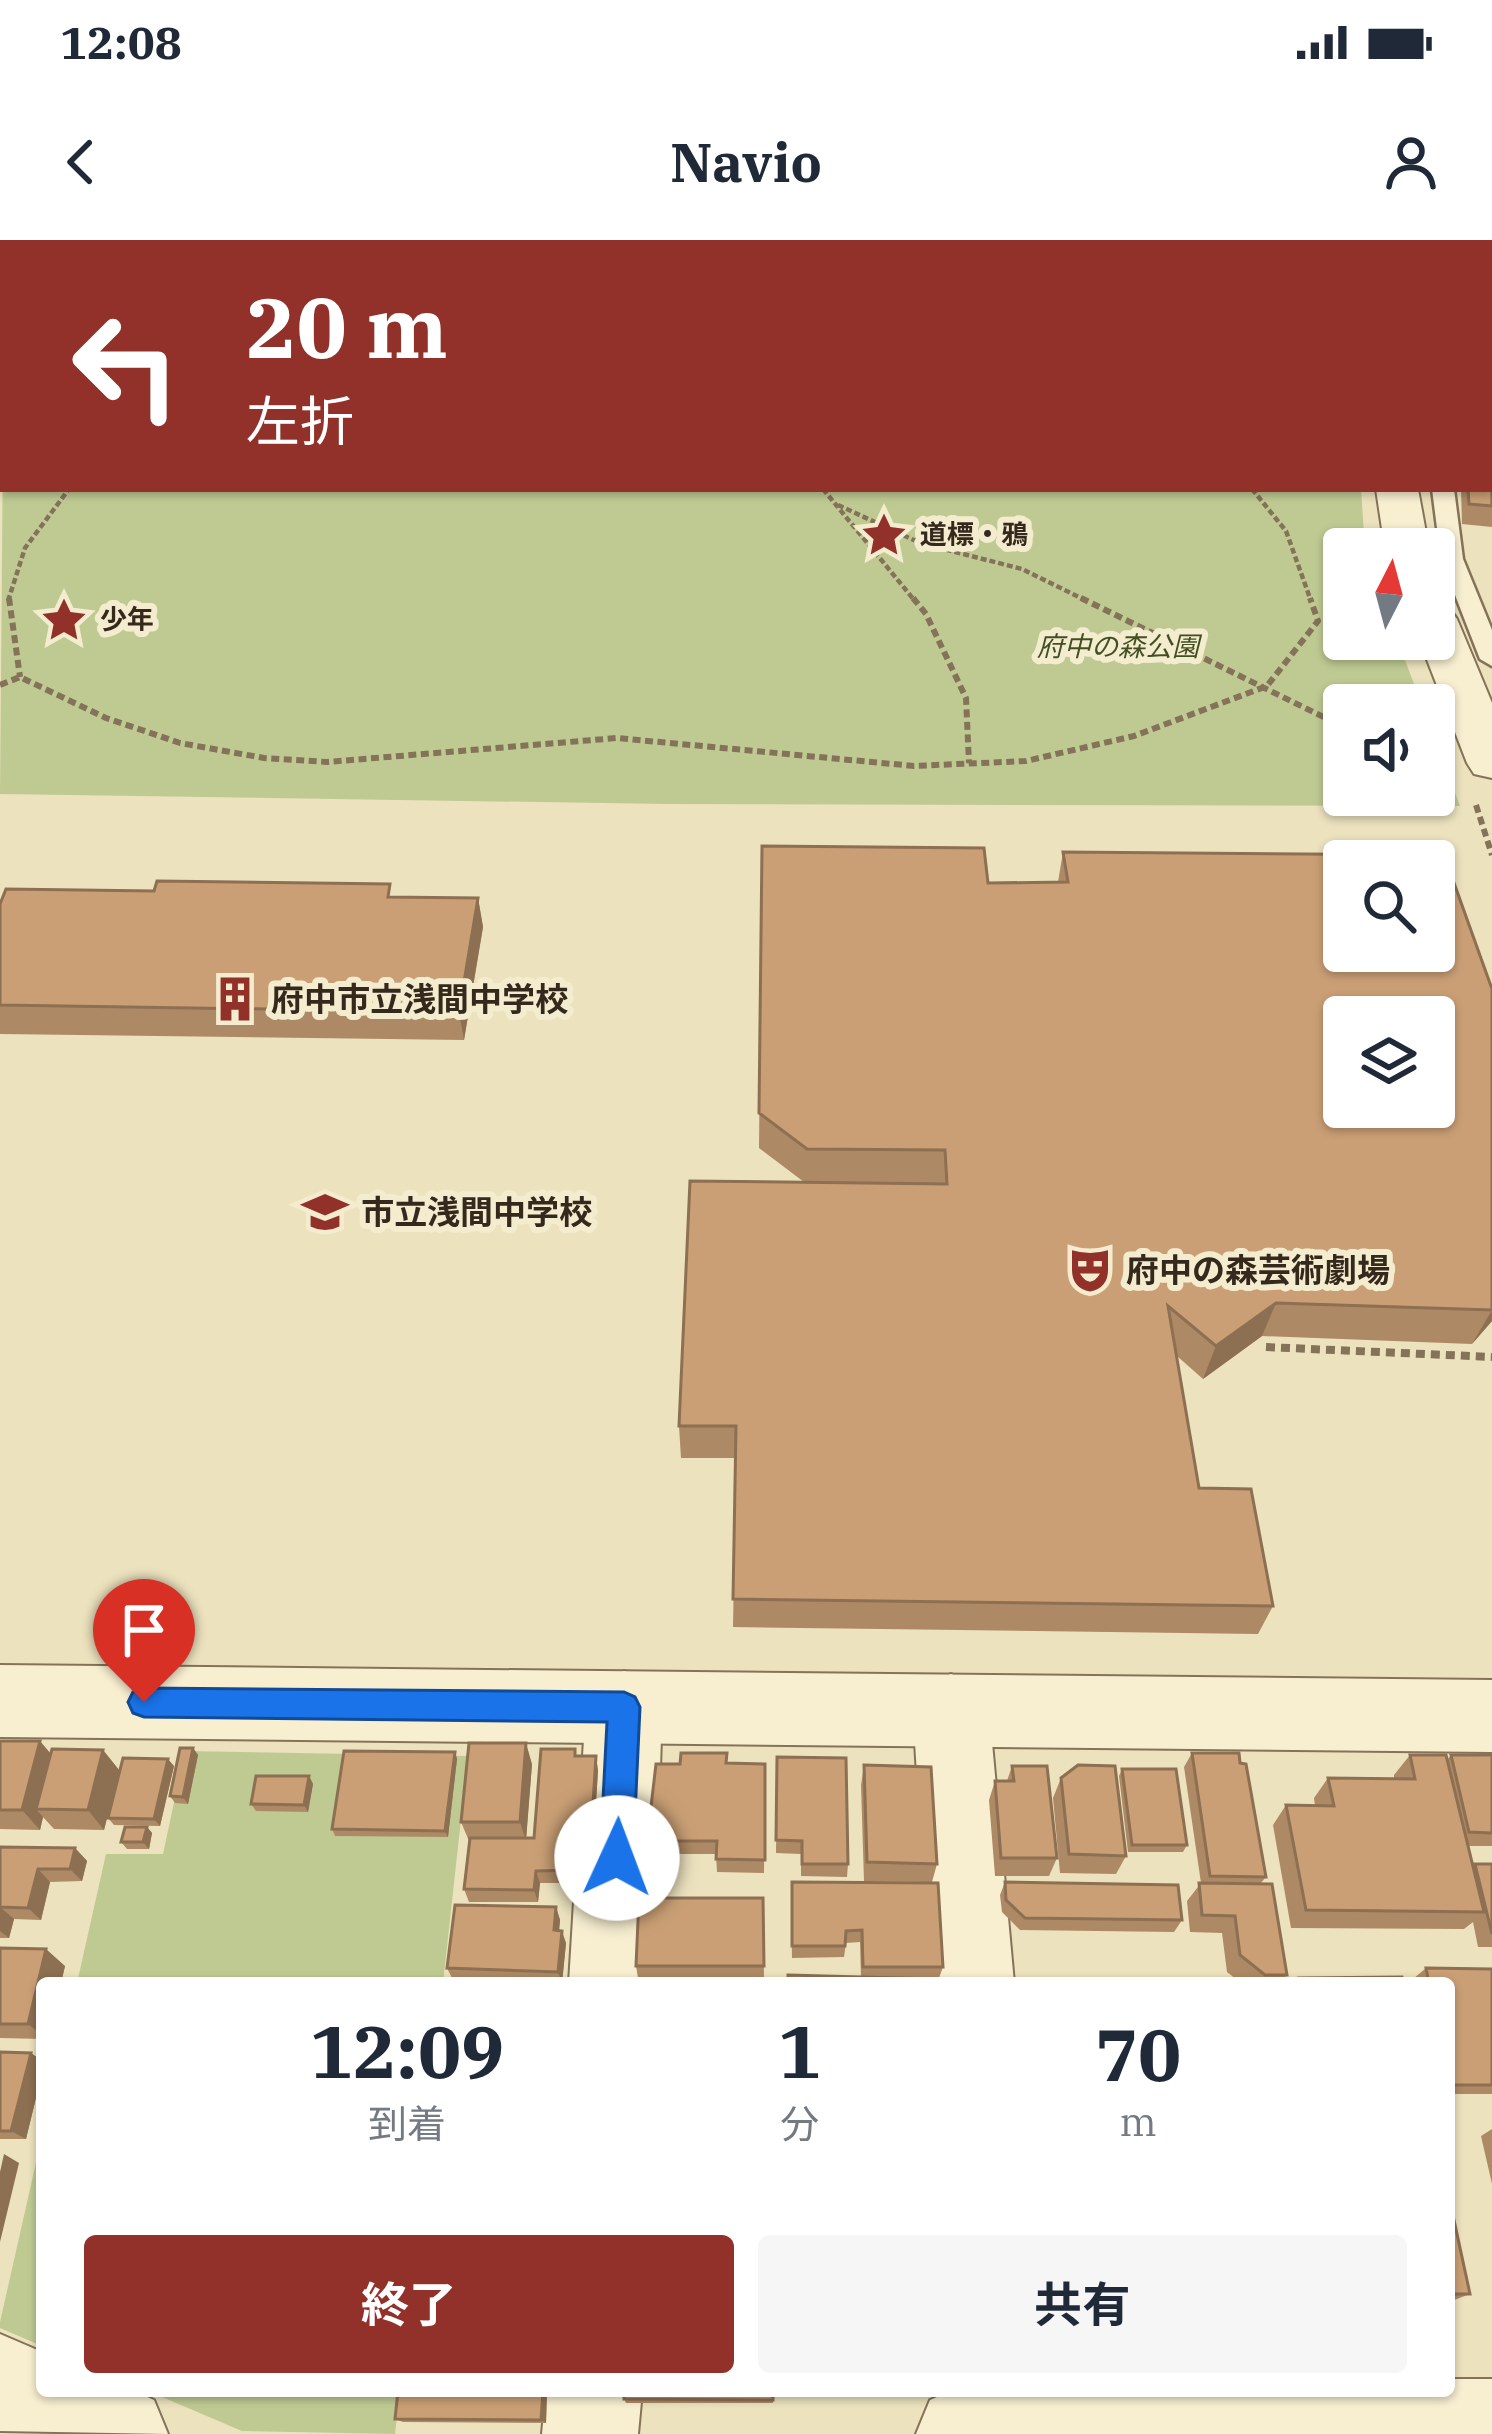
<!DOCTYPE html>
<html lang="ja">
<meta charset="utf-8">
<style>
body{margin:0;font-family:"IBM Plex Serif","Noto Sans JP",serif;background:#f6f6f7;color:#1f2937;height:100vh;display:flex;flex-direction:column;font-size:45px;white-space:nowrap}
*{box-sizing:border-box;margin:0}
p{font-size:39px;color:#747a83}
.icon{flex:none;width:66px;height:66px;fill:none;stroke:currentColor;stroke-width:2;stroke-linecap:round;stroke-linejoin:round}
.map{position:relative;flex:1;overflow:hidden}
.drawer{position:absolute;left:36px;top:1737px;width:1419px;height:420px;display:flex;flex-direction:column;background:#fff;border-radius:12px;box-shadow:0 3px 9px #0004}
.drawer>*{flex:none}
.guide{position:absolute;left:0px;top:0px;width:1494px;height:252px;box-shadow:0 3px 9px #0004;background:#913129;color:#fff;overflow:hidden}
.needle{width:78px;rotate:6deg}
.buttons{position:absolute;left:1323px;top:288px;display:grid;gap:24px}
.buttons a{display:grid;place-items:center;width:132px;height:132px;border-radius:12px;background:#fff;box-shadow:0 3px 9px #0004;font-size:60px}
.pin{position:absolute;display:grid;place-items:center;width:102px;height:102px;color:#fff;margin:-123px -51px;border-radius:50% 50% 50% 0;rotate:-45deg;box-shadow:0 0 12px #0007}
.pin .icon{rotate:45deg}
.me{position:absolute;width:132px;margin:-66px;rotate:2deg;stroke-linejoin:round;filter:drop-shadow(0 0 9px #0008)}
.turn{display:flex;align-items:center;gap:42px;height:252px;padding:0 48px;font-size:54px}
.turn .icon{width:156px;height:156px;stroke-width:2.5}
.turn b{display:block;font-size:84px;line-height:102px}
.eta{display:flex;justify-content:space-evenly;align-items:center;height:204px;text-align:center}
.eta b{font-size:72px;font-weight:700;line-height:84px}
.action{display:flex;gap:24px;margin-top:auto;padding:24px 48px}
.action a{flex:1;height:138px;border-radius:12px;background:#913129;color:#fff;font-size:48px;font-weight:700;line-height:138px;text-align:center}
.action a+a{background:#f6f6f7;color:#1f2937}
.status{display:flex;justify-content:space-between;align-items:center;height:84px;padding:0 60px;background:#fff;direction:ltr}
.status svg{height:33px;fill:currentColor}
header{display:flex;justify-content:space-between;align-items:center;height:156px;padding:0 48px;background:#fff;font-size:54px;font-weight:700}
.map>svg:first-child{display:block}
</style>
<div class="status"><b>12:08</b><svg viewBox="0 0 49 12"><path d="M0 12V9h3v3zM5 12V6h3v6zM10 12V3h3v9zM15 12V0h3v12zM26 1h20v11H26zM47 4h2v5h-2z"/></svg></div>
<header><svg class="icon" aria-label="back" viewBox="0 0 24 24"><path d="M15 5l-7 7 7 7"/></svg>Navio<svg class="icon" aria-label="person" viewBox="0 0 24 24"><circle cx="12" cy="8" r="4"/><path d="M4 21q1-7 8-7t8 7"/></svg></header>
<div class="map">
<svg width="1492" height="2194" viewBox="0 0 1492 2194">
<rect width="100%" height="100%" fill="#ece2be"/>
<path fill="#bfca93" d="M 116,0 L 1456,0 L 114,3 Z
M 3,202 L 3,249 L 1361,249 L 1365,309 L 1344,309 L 1344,399 L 1397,399 L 1422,465 L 1344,465 L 1344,555 L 1434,555 L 1434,497 L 1460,566 L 667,564 L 0,554 Z
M 185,1511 L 468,1516 L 443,1743 L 77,1743 L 106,1614 L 163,1614 Z
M 42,1896 L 42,2106 L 0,2088 L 0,2082 Z
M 148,2151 L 400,2151 L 395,2194 L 242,2191 Z"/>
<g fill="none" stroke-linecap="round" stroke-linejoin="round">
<g stroke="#847358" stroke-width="5">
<path id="service" d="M 1363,0 L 1384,0 L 1361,3 Z
M 1491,21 L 1492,21 L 1492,31 L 1491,31 Z
M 1492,85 L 1492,98 L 1491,99 L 1491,86 Z
M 1432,249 L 1454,249 L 1463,319 L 1492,390 L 1492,426 L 1480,419 L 1441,319 Z"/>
</g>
<g stroke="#847358" stroke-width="4">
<path id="minor" d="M 0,53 L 3,53 L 3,75 L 0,75 Z
M 624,1431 L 651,1442 L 662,1467 L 653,1743 L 569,1743 L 586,1467 L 597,1442 Z
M 951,1434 L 978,1445 L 989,1470 L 1014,1743 L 930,1743 L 913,1470 L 924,1445 Z
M 0,2094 L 42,2112 L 42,2151 L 134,2151 L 154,2160 L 168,2194 L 0,2191 Z
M 1449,2139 L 1492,2139 L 1492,2194 L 916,2194 L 930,2160 L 951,2151 L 1449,2151 Z
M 546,2151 L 642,2151 L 638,2194 L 542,2194 Z"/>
</g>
<g stroke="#847358" stroke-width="4">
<path id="tertiary" d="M 68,0 L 104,0 L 67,3 Z
M 1475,0 L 1492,0 L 1492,13 L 1491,3 Z
M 3,135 L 3,163 L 0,164 L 0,136 Z
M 1376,249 L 1418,249 L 1429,309 L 1385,309 Z
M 1434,365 L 1450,369 L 1457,379 L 1492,463 L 1492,538 L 1474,534 L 1467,523 L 1419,399 L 1434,399 Z
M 0,1425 L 1492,1440 L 1492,1512 L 0,1497 Z"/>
</g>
<path stroke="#847358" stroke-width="4.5" stroke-dasharray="6 3" stroke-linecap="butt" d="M 606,0 L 626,3
M 813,0 L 826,3
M 499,3 L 515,0
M 756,3 L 768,0
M 823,249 L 915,361
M 1252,249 L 1286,291 L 1311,361
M 838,265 L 920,303 L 1022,329 L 1087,361
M 8,361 L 25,308 L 69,249"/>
<path stroke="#847358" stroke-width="6" stroke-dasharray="8 4.5" stroke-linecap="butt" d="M 9,358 L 20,437
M 913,358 L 926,374 L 966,458 L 969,523
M 1081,358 L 1344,487
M 0,445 L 20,437 L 106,478 L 180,503 L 264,518 L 327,522 L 617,498 L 914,526 L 1026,521 L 1134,496 L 1267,446 L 1318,381 L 1310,358
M 1476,565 L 1492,615"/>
<path stroke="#847358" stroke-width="8" stroke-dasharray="9 6" stroke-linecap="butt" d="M 1266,1107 L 1492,1117"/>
<use href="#service" fill="#f8efd1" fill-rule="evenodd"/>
<use href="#minor" fill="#f8efd1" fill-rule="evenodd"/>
<use href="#tertiary" fill="#f8efd1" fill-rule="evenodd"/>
</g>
<path fill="#ae8965" d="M 1492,215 L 1492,287 L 1462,284 L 1461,249 L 1491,249 Z
M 762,606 L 988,643 L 1058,642 L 1063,612 L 1444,615 L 1492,1081 L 1472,1104 L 1262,1096 L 1203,1139 L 1177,1116 L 1199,1248 L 1273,1366 L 1258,1394 L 733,1387 L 736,1218 L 681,1218 L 679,1186 L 804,942 L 759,908 Z
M 393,657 L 478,658 L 483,687 L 464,800 L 0,794 L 0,664 Z
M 0,1501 L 51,1514 L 103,1510 L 119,1530 L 104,1590 L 54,1589 L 43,1577 L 40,1590 L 0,1589 Z
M 193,1508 L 198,1515 L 188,1564 L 175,1563 L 170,1556 Z
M 455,1512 L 457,1519 L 448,1597 L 335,1596 L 332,1589 Z
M 1192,1513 L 1266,1637 L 1260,1644 L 1287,1735 L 1280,1743 L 1241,1743 L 1227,1732 L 1222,1693 L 1190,1692 L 1187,1661 L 1201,1643 L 1184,1527 Z
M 1410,1515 L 1447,1520 L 1451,1515 L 1492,1515 L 1492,1606 L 1468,1606 L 1473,1626 L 1475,1624 L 1492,1624 L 1492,1707 L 1478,1707 L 1473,1682 L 1464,1689 L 1291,1688 L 1273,1585 L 1286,1565 L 1315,1566 L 1314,1558 L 1328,1538 L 1394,1539 L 1394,1535 Z
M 577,1516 L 596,1516 L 598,1531 L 592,1624 L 580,1624 L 579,1643 L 540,1643 L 538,1662 L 469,1662 L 464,1649 L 469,1601 L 461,1582 L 532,1524 L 526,1598 L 534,1598 Z
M 777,1517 L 848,1624 L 847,1637 L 801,1636 L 801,1614 L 776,1613 Z
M 726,1523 L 765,1524 L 764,1633 L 717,1632 L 716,1614 L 649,1614 L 647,1601 Z
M 864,1525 L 937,1624 L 932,1642 L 864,1641 L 861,1545 Z
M 174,1526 L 160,1586 L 114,1585 L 108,1578 Z
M 1012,1526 L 1057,1618 L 1049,1636 L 995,1636 L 989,1560 L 995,1541 L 1007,1541 Z
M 1122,1529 L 1187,1605 L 1183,1612 L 1128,1612 L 1119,1536 Z
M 309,1536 L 313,1544 L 308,1572 L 256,1571 L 251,1564 Z
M 1061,1538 L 1126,1616 L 1116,1634 L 1060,1633 L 1053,1558 Z
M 147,1587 L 152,1593 L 149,1609 L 127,1609 L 121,1602 Z
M 0,1607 L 75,1608 L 87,1621 L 82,1641 L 50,1642 L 41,1680 L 14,1679 L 9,1698 L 0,1698 Z
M 1005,1642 L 1182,1680 L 1174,1692 L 1020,1690 L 1002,1672 L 1000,1655 Z
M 791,1655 L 943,1727 L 939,1738 L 861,1737 L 860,1702 L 846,1703 L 844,1717 L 792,1718 Z
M 763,1658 L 764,1738 L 638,1738 L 636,1726 Z
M 556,1667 L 560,1680 L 559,1691 L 566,1703 L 562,1743 L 453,1740 L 447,1728 Z
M 0,1708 L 65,1726 L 61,1743 L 42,1743 L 42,1799 L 0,1798 Z
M 1426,1728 L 1492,1729 L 1492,1854 L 1449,1854 L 1449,1743 L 1414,1743 L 1413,1739 Z
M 0,1812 L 31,1813 L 42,1821 L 42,1833 L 26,1899 L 0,1899 Z
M 1492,1889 L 1492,1944 L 1481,1896 Z
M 1449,1957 L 1470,2054 L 1449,2062 Z
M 547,2151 L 546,2183 L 403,2182 L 395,2179 Z
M 773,2151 L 773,2163 L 626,2163 L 624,2159 Z"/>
<path fill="#8d6f52" d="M 3,21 L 3,52 L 0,54 L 0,23 Z
M 478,658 L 483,687 L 464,800 L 459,772 Z
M 1276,1063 L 1262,1096 L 1203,1139 L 1216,1106 Z
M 1492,1070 L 1492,1081 L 1472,1104 Z
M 40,1501 L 57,1521 L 36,1569 L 43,1577 L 40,1590 L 22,1570 Z
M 526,1503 L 532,1524 L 526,1601 L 520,1582 Z
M 193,1508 L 198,1515 L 188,1564 L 183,1557 Z
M 103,1510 L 119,1530 L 104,1590 L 88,1570 Z
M 455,1512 L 457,1519 L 448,1597 L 445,1591 Z
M 596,1516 L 598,1531 L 592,1624 L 590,1611 Z
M 168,1519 L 174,1526 L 160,1586 L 154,1579 Z
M 309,1536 L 313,1544 L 308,1572 L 304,1565 Z
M 147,1587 L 152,1593 L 149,1609 L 143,1602 Z
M 75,1608 L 87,1621 L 82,1641 L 70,1629 Z
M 577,1611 L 580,1624 L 579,1643 L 576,1630 Z
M 38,1629 L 50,1642 L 41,1680 L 28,1668 Z
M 536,1631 L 540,1643 L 538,1662 L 534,1650 Z
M 0,1667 L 14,1679 L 9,1698 L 0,1691 Z
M 556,1667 L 560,1680 L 558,1702 L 554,1690 Z
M 562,1691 L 566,1703 L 562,1743 L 558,1732 Z
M 46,1709 L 65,1726 L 61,1743 L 42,1743 L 42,1795 L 28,1784 Z
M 31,1813 L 42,1821 L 42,1833 L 26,1899 L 11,1891 Z
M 4,1914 L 19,1923 L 0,2002 L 0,1932 Z
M 543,2151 L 547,2151 L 546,2183 L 541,2180 Z"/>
<path fill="#ca9f75" stroke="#8d6f52" stroke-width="3" fill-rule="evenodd" d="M 1050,0 L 1251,0 L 1251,2 L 1299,3 L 1051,3 Z
M 1491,215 L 1492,266 L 1469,264 L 1468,249 L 1491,249 Z
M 762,606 L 984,608 L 988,643 L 1068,642 L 1063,612 L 1444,615 L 1492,749 L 1492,1070 L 1276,1063 L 1216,1106 L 1168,1066 L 1199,1248 L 1251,1249 L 1273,1366 L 733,1359 L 736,1186 L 679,1186 L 690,941 L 947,944 L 945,910 L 807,909 L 759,873 ZM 1344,621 L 1434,621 L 1434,711 L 1344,711 ZM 1344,777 L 1434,777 L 1434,867 L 1344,867 Z
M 157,641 L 390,644 L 388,657 L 478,658 L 459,772 L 0,765 L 0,664 L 6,649 L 154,651 Z
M 0,1501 L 40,1501 L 22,1570 L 0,1570 Z
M 469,1503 L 526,1503 L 520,1582 L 461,1582 Z
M 180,1508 L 193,1508 L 183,1557 L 170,1556 Z
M 52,1509 L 103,1510 L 88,1570 L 36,1569 Z
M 541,1509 L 575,1509 L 575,1516 L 596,1516 L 590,1611 L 577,1611 L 576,1630 L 536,1631 L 534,1650 L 464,1649 L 470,1598 L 534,1598 Z
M 344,1511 L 455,1512 L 445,1591 L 332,1589 Z
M 681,1513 L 727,1513 L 726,1523 L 765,1524 L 765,1620 L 716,1619 L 717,1601 L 647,1601 L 656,1524 L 680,1524 Z
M 1192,1513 L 1239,1513 L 1240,1523 L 1246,1524 L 1266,1637 L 1210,1636 Z
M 1410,1515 L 1446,1515 L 1484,1672 L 1306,1670 L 1286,1565 L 1334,1566 L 1328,1538 L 1415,1539 Z
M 1451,1515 L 1492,1515 L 1492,1593 L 1469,1592 Z
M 777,1517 L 846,1518 L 848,1624 L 802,1624 L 802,1601 L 776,1600 Z
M 123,1518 L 168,1519 L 154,1579 L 108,1578 Z
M 864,1525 L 931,1527 L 937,1624 L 867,1622 Z
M 1078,1525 L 1115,1526 L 1126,1616 L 1069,1614 L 1061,1538 Z
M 1012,1526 L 1047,1526 L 1057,1618 L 1001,1618 L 995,1541 L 1014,1541 Z
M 1122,1529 L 1176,1529 L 1187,1605 L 1132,1605 Z
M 256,1536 L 309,1536 L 304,1565 L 251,1564 Z
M 125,1587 L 147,1587 L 143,1602 L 121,1602 Z
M 0,1607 L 75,1608 L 70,1629 L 38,1629 L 28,1668 L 0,1667 Z
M 1475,1624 L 1492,1624 L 1492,1694 Z
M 792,1642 L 938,1643 L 943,1727 L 863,1727 L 862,1690 L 846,1691 L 845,1706 L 792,1706 Z
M 1005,1642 L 1178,1645 L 1182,1680 L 1025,1678 L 1006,1660 Z
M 1199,1643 L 1272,1644 L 1287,1735 L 1265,1735 L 1240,1715 L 1235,1676 L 1202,1675 Z
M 639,1658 L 763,1658 L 764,1726 L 636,1726 Z
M 455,1665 L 556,1667 L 554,1690 L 562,1691 L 558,1732 L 447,1728 Z
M 0,1708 L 46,1709 L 28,1784 L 0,1784 Z
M 1426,1728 L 1492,1729 L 1492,1845 L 1452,1845 L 1449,1831 L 1449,1743 L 1429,1743 Z
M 788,1735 L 934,1739 L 934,1743 L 788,1743 Z
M 1402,1737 L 1403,1743 L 1300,1743 L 1299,1738 Z
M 1016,1741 L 1144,1743 L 1016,1743 Z
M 0,1812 L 31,1813 L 11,1891 L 0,1891 Z
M 1449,1957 L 1470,2054 L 1449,2054 Z
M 398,2151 L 543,2151 L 541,2180 L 395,2179 Z
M 624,2151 L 773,2151 L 773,2160 L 624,2159 Z"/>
<path fill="#1a73e8" stroke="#114b97" stroke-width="3" d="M 144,1448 L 624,1452 L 635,1457 L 640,1467 L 633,1618 L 629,1630 L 617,1635 L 605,1630 L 600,1618 L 607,1482 L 144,1477 L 133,1473 L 128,1462 L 133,1452 Z"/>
<defs>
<g id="sight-bare" transform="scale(3.6)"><path d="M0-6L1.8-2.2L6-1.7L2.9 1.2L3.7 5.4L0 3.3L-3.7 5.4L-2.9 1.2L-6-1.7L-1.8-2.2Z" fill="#913129" stroke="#f4ecce" stroke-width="2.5" paint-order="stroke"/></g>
<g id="building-bare" transform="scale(3.6)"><path d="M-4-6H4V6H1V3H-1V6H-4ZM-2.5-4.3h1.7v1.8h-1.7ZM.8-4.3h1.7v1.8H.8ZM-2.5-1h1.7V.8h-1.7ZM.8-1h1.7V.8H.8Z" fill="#913129" stroke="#f4ecce" stroke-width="2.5" paint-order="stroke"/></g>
<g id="school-bare" transform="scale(3.6)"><path d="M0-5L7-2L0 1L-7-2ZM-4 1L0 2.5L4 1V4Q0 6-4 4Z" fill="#913129" stroke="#f4ecce" stroke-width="2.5" paint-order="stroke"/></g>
<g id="theatre-bare" transform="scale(3.6)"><path d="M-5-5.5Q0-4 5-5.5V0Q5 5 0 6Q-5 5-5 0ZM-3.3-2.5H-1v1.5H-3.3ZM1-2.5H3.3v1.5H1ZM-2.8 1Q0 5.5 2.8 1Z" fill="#913129" stroke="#f4ecce" stroke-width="2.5" paint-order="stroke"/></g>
</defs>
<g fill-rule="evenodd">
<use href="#sight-bare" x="884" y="295"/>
<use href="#sight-bare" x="64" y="380"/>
<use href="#building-bare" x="235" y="759"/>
<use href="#school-bare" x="325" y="972"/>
<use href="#theatre-bare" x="1090" y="1030"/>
</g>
<g text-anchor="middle" stroke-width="12" stroke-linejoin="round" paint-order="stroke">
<g font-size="27" font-weight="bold" fill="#34291c" stroke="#f4ecce" text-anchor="start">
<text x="920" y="304">道標・鴉</text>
<text x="100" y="389">少年</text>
</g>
<g font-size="27" font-style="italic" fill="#415023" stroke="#f4ecce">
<text x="1118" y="416">府中の森公園</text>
</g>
<g font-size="33" font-weight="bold" fill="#34291c" stroke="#f4ecce" text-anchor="start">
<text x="271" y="771">府中市立浅間中学校</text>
<text x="361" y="984">市立浅間中学校</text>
<text x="1126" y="1042">府中の森芸術劇場</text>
</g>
</g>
</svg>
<div class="buttons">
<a><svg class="needle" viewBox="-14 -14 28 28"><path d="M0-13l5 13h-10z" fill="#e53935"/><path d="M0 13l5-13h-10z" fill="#747a83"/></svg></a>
<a><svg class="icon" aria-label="sound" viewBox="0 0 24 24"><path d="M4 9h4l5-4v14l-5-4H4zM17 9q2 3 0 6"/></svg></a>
<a><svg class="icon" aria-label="search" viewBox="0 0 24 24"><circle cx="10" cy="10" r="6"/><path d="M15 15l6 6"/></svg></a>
<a><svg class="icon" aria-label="layers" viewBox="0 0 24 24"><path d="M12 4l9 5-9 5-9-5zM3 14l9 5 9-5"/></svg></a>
</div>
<div class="pin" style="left:144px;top:1462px;background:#d93025"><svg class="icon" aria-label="arrive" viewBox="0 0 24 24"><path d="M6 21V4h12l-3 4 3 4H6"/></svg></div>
<svg class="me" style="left:617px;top:1618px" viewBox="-20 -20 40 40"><circle r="19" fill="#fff"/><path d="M0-13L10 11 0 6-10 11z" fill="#1a73e8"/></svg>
<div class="guide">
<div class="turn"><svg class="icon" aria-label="left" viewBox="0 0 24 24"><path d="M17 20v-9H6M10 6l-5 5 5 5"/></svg><div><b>20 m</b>左折</div></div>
</div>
<section class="drawer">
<div class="eta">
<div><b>12:09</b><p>到着</p></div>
<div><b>1</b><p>分</p></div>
<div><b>70</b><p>m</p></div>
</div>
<div class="action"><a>終了</a><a>共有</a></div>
</section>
</div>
